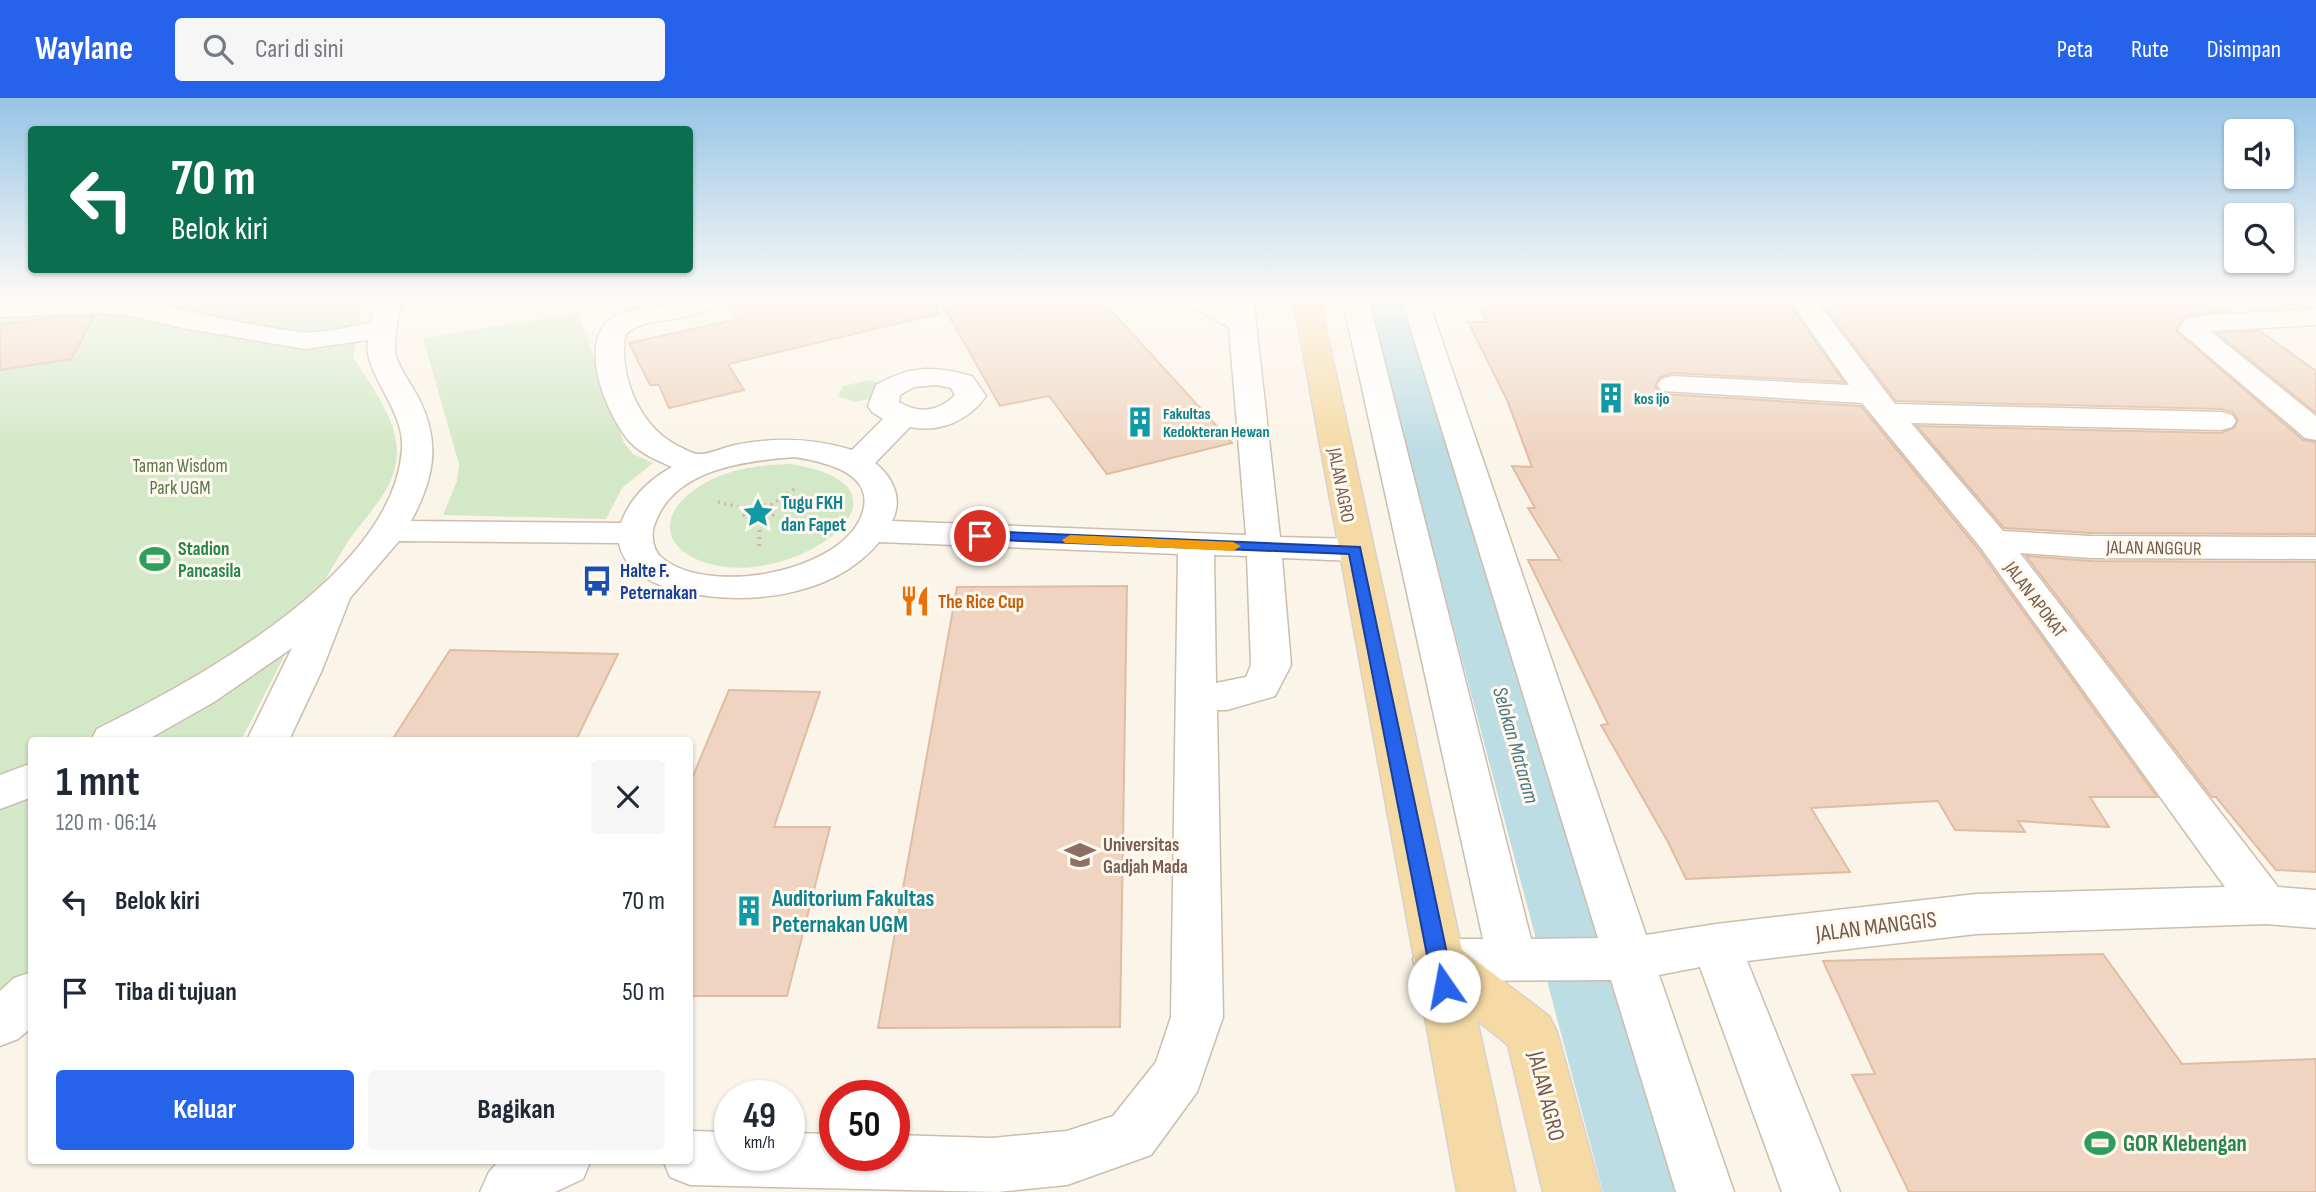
<!DOCTYPE html>
<html lang="id">
<meta charset="utf-8">
<style>
body{margin:0;font-family:"Sofia Sans Condensed",sans-serif;background:#f6f6f7;color:#1f2937;height:100vh;display:flex;flex-direction:column;font-size:26px;white-space:nowrap}
*{box-sizing:border-box;margin:0}
p{font-size:23px;color:#747a83}
.icon{flex:none;width:38px;height:38px;fill:none;stroke:currentColor;stroke-width:2;stroke-linecap:round;stroke-linejoin:round}
.map{position:relative;flex:1;overflow:hidden}
.side{position:absolute;left:28px;top:639px;width:665px;height:427px;display:flex;flex-direction:column;background:#fff;border-radius:7px;box-shadow:0 2px 5px #0004}
.side>*{flex:none}
.guide{position:absolute;left:28px;top:28px;width:665px;height:147px;border-radius:7px;box-shadow:0 2px 5px #0004;background:#0b6e4f;color:#fff;overflow:hidden}
.fabs{position:absolute;left:2224px;top:21px;display:grid;gap:14px}
.fabs a{display:grid;place-items:center;width:70px;height:70px;border-radius:7px;background:#fff;box-shadow:0 2px 5px #0004;font-size:35px}
.speed{position:absolute;left:714px;top:982px;display:flex;gap:14px;font-size:35px;font-weight:700;text-align:center}
.speed>*{display:grid;place-content:center;width:91px;height:91px;border-radius:50%;background:#fff;box-shadow:0 2px 5px #0004;line-height:1}
.speed small{font-size:18px;font-weight:400}
.speed .limit{border:10px solid #d22;background:#fff;color:#111}
.pin{position:absolute;display:grid;place-items:center;width:60px;height:60px;color:#fff;margin:-30px;border:4px solid #fff;border-radius:50%;box-shadow:0 2px 7px #0007}
.me{position:absolute;width:77px;margin:-38px;rotate:348deg;stroke-linejoin:round;filter:drop-shadow(0 0 5px #0008)}
.turn{display:flex;align-items:center;gap:24px;height:147px;padding:0 28px;font-size:32px}
.turn .icon{width:91px;height:91px;stroke-width:2.5}
.turn b{display:block;font-size:49px;line-height:60px}
.round{display:grid;place-items:center;flex:none;width:74px;height:74px;border-radius:7px;background:#f6f6f7}
.headline{display:flex;align-items:center;justify-content:space-between;height:119px;padding:0 28px}
h1{font-size:42px;font-weight:700;line-height:52px}
.cta{display:flex;gap:14px;margin-top:auto;padding:14px 28px}
.cta a{flex:1;height:80px;border-radius:7px;background:#2563eb;color:#fff;font-size:28px;font-weight:700;line-height:80px;text-align:center}
.cta a+a{background:#f6f6f7;color:#1f2937}
ul{padding:0;list-style:none}
li{display:flex;align-items:center;gap:21px;height:91px;padding:0 28px}
li div{flex:1}
li b{display:block;font-size:26px}
li em{font-style:normal}
header{display:flex;align-items:center;gap:42px;box-sizing:border-box;height:98px;padding:0 35px;background:#2563eb;color:#fff}
header strong{font-size:33px}
nav{display:flex;gap:38px;margin-inline-start:auto;font-size:24px}
.search{width:490px;height:63px;background:#f6f6f7;display:flex;align-items:center;gap:18px;box-sizing:border-box;padding:0 24px;border-radius:7px;color:#747a83;font-size:26px}
.map>svg:first-child{display:block}
</style>
<header>
<strong>Waylane</strong>
<div class="search"><svg class="icon" aria-label="search" viewBox="0 0 24 24"><circle cx="10" cy="10" r="6"/><path d="M15 15l6 6"/></svg>Cari di sini</div>
<nav><a>Peta</a><a>Rute</a><a>Disimpan</a></nav>
</header>
<div class="map">
<svg width="2316" height="1094" viewBox="0 0 2316 1094">
<rect width="100%" height="100%" fill="#fbf4e8"/>
<path fill="#d3e8c7" d="M 0,199 L 364,199 L 353,259 C 370,286 397,320 397,354 C 396,395 363,418 344,450 C 306,511 275,578 241,642 L 32,642 L 31,891 L 0,918 Z
M 578,215 L 624,345 L 633,356 L 653,365 L 622,390 L 606,421 L 443,417 L 457,383 L 459,366 L 423,240 Z
M 868,282 L 880,285 L 876,300 L 854,304 L 838,298 L 843,288 Z
M 790,366 C 928,388 810,479 726,469 C 667,462 647,420 703,386 C 730,370 760,367 790,366 Z"/>
<g fill="none" stroke-linecap="round" stroke-linejoin="round">
<path fill="#bddde4" fill-rule="evenodd" d="M 1366,199 L 1406,199 L 1689,1094 L 1603,1094 Z"/>
</g>
<path fill="#efd5c1" stroke="#e0bca3" stroke-width="2" d="M 724,199 L 936,199 L 938,216 L 728,266 L 744,292 L 669,310 L 659,287 L 650,287 L 629,245 L 737,221 Z
M 938,199 L 1099,199 L 1232,345 L 1107,376 L 1049,298 L 1000,308 Z
M 1476,199 L 1784,199 L 1844,284 L 1672,275 L 1660,279 L 1655,289 L 1662,296 L 1861,308 L 1979,452 L 2157,699 L 2090,699 L 2109,729 L 2018,723 L 2025,734 L 1955,732 L 1938,703 L 1811,710 L 1850,774 L 1686,781 L 1668,744 L 1601,627 L 1608,626 L 1528,462 L 1560,462 L 1528,410 L 1535,410 L 1512,368 L 1532,369 L 1507,302 L 1468,224 L 1486,224 Z
M 1817,199 L 2213,199 L 2233,213 L 2185,218 L 2175,232 L 2303,342 L 2316,344 L 2316,436 L 2091,435 L 2004,430 L 1917,328 L 2221,335 L 2234,330 L 2238,322 L 2233,314 L 2221,311 L 1896,303 Z
M 94,218 L 71,261 L 0,272 L 0,227 L 54,219 Z
M 2260,233 L 2316,273 L 2316,315 L 2217,235 Z
M 2026,458 L 2091,463 L 2316,464 L 2316,774 L 2276,772 L 2216,699 L 2212,699 Z
M 1127,488 L 1120,929 L 878,930 L 957,489 Z
M 450,552 L 618,556 L 576,642 L 392,642 Z
M 729,592 L 820,594 L 774,729 L 830,729 L 787,898 L 690,898 L 690,685 Z
M 2103,856 L 2182,966 L 2316,961 L 2316,1094 L 1909,1094 L 1852,977 L 1875,976 L 1823,863 Z"/>
<g fill="none" stroke-linecap="round" stroke-linejoin="round">
<g stroke="#ccbdae" stroke-width="3">
<path id="minor" d="M 90,199 C 162,201 231,227 302,234 C 324,236 350,228 371,225 L 376,199 L 402,199 C 400,217 392,240 396,258 C 400,272 412,287 419,301 C 441,345 434,381 411,423 L 621,425 C 630,400 650,381 672,369 C 657,362 641,356 630,344 C 608,319 580,253 606,225 C 622,208 653,211 674,206 C 679,205 683,200 688,199 C 698,197 711,199 721,199 C 699,231 645,213 625,238 C 619,279 640,329 678,348 C 683,350 692,356 698,356 C 709,357 724,349 735,347 C 775,339 813,340 852,352 L 883,321 L 872,314 L 868,308 L 876,287 C 911,267 933,268 972,278 L 986,298 C 969,323 939,335 910,329 L 875,365 C 894,380 903,402 892,423 L 1246,437 L 1229,229 L 1183,205 L 1179,199 L 1212,199 L 1227,207 L 1227,199 L 1253,199 L 1280,439 L 1355,441 L 1367,445 L 1373,452 L 1367,459 L 1355,463 L 1282,460 L 1291,567 L 1275,598 L 1227,612 L 1217,612 L 1223,919 L 1197,994 L 1151,1057 L 1067,1087 L 997,1094 L 690,1087 L 670,1079 L 663,1062 L 690,1062 L 690,1033 L 730,1034 L 730,1057 L 789,1057 L 789,1035 L 835,1036 L 835,1057 L 894,1057 L 894,1037 L 992,1040 L 1067,1033 L 1113,1018 L 1156,964 L 1171,919 L 1178,456 L 879,444 C 831,502 737,510 668,490 C 647,483 623,469 619,445 L 399,443 L 350,500 L 322,572 L 289,642 L 247,642 L 292,550 L 214,604 L 147,642 L 91,642 L 97,631 C 197,582 394,475 402,351 C 405,311 362,274 368,242 L 305,251 L 183,230 L 127,217 L 92,215 L 0,219 L 0,203 ZM 937,287 L 951,290 L 955,297 C 938,314 919,316 899,304 L 900,297 L 914,289 ZM 794,359 C 825,364 879,375 861,419 C 837,476 704,499 660,458 C 653,451 651,437 654,428 C 672,371 744,363 794,359 ZM 1214,457 L 1247,458 L 1251,567 L 1246,579 L 1216,585 Z
M 1342,199 L 1368,199 L 1531,841 L 1598,840 L 1401,199 L 1427,199 L 1646,837 L 1716,826 L 1976,796 L 2225,789 L 1981,450 L 1862,305 L 1662,293 L 1657,287 L 1662,281 L 1672,278 L 1849,287 L 1787,199 L 1814,199 L 1895,306 L 2221,314 L 2232,317 L 2236,323 L 2232,329 L 2221,332 L 1911,325 L 2003,433 L 2091,438 L 2316,439 L 2316,461 L 2091,460 L 2020,455 L 2278,789 L 2316,792 L 2316,830 L 2265,826 L 1976,836 L 1747,863 L 1840,1094 L 1782,1094 L 1700,869 L 1659,877 L 1734,1094 L 1676,1094 L 1611,882 L 1438,883 L 1420,877 L 1413,862 L 1420,847 L 1438,841 L 1483,841 Z
M 2316,211 L 2316,227 L 2210,233 L 2316,318 L 2316,342 L 2305,340 L 2178,232 L 2186,221 L 2205,217 Z
M 32,665 L 32,699 L 0,711 L 0,677 Z
M 32,874 L 32,929 L 18,941 L 0,948 L 0,893 L 14,880 Z
M 500,1062 L 591,1062 L 583,1081 L 555,1094 L 480,1094 L 489,1074 Z"/>
</g>
<g stroke="#d8d1cd" stroke-width="3">
<path id="major" d="M 1293,199 L 1319,199 L 1462,852 L 1549,918 L 1557,934 L 1601,1094 L 1543,1094 L 1508,947 L 1477,922 L 1515,1094 L 1457,1094 Z"/>
</g>
<path stroke="#d4b8a4" stroke-width="3.5" stroke-dasharray="2 4.5" stroke-linecap="butt" d="M 718,404 L 748,411
M 757,407 L 771,407 L 776,415 L 763,423 L 747,421 L 744,417 L 748,411 Z
M 771,407 L 796,390"/>
<path stroke="#d4b8a4" stroke-width="4.5" stroke-dasharray="2 5" stroke-linecap="butt" d="M 751,423 L 765,423
M 759,448 L 760,424"/>
<use href="#minor" fill="#fff" fill-rule="evenodd"/>
<use href="#major" fill="#f5daa5" fill-rule="evenodd"/>
</g>
<linearGradient id="sky" x2="0" y2="1"><stop stop-color="#97c4e6"/><stop offset="0.57" stop-color="#fdfaf5"/><stop offset="1" stop-color="#fdfaf5" stop-opacity="0"/></linearGradient>
<rect width="2316" height="352" fill="url(#sky)"/>
<path fill="#2563eb" stroke="#184099" stroke-width="2" d="M 980,433 L 1360,449 L 1454,888 L 1451,894 L 1444,897 L 1436,894 L 1433,888 L 1349,456 L 975,441 L 975,435 Z"/>
<path fill="#f59e0b" d="M 1070,437 L 1233,444 L 1241,448 L 1233,453 L 1065,445 L 1062,442 Z"/>
<defs>
<g id="building-bare" transform="scale(2.415)"><path d="M-4-6H4V6H1V3H-1V6H-4ZM-2.5-4.3h1.7v1.8h-1.7ZM.8-4.3h1.7v1.8H.8ZM-2.5-1h1.7V.8h-1.7ZM.8-1h1.7V.8H.8Z" fill="#0f9aa8" stroke="#fef8ee" stroke-width="2.5" paint-order="stroke"/></g>
<g id="sight-bare" transform="scale(2.415)"><path d="M0-6L1.8-2.2L6-1.7L2.9 1.2L3.7 5.4L0 3.3L-3.7 5.4L-2.9 1.2L-6-1.7L-1.8-2.2Z" fill="#0f9aa8" stroke="#fef8ee" stroke-width="2.5" paint-order="stroke"/></g>
<g id="stadium-bare" transform="scale(2.415)"><path d="M0-5a6.5 5 0 1 0 0 10a6.5 5 0 1 0 0-10ZM-3.5-1.8h7v3.6h-7Z" fill="#2e9e5b" stroke="#fef8ee" stroke-width="2.5" paint-order="stroke"/></g>
<g id="bus-bare" transform="scale(2.415)"><path d="M-5-6H5V4H4V6H2V4H-2V6H-4V4H-5ZM-3.5-4V0h7V-4ZM-3.5 1.2v1.5H-2V1.2ZM2 1.2v1.5H3.5V1.2Z" fill="#1a4fb4" stroke="#fef8ee" stroke-width="2.5" paint-order="stroke"/></g>
<g id="restaurant-bare" transform="scale(2.415)"><path d="M-5-6h1v4h1v-4h1v4h1v-4h1v5L-1.5 .5V6h-2V.5L-5-1ZM5-6V6H3V1.5H1.5Q1.5-4 5-6Z" fill="#e8710a" stroke="#fef8ee" stroke-width="2.5" paint-order="stroke"/></g>
<g id="university-bare" transform="scale(2.415)"><path d="M0-5L7-2L0 1L-7-2ZM-4 1L0 2.5L4 1V4Q0 6-4 4Z" fill="#8d6e63" stroke="#fef8ee" stroke-width="2.5" paint-order="stroke"/></g>
</defs>
<g fill-rule="evenodd">
<use href="#building-bare" x="1611" y="300"/>
<use href="#building-bare" x="1140" y="324"/>
<use href="#sight-bare" x="758" y="415"/>
<use href="#stadium-bare" x="155" y="461"/>
<use href="#bus-bare" x="597" y="483"/>
<use href="#restaurant-bare" x="915" y="503"/>
<use href="#university-bare" x="1080" y="757"/>
<use href="#building-bare" x="749" y="813"/>
<use href="#stadium-bare" x="2100" y="1045"/>
</g>
<g text-anchor="middle" stroke-width="6" stroke-linejoin="round" paint-order="stroke">
<g font-size="16" font-weight="bold" fill="#0d838f" stroke="#fef8ee" text-anchor="start">
<text x="1634" y="306">kos ijo</text>
<text x="1163" y="321">Fakultas<tspan x="1163" dy="18">Kedokteran Hewan</tspan></text>
</g>
<g font-size="19" fill="#547846" stroke="#fef8ee">
<text x="180" y="374">Taman Wisdom<tspan x="180" dy="22">Park UGM</tspan></text>
</g>
<g font-size="19" fill="#735c4d" stroke="#fef8ee">
<text transform="translate(1342 387) rotate(79)" y="7">JALAN AGRO</text>
<text transform="translate(2154 449) rotate(1)" y="7">JALAN ANGGUR</text>
<text transform="translate(2036 501) rotate(53)" y="7">JALAN APOKAT</text>
</g>
<g font-size="19" font-weight="bold" fill="#0d838f" stroke="#fef8ee" text-anchor="start">
<text x="781" y="411">Tugu FKH<tspan x="781" dy="22">dan Fapet</tspan></text>
</g>
<g font-size="19" font-weight="bold" fill="#27864d" stroke="#fef8ee" text-anchor="start">
<text x="178" y="457">Stadion<tspan x="178" dy="22">Pancasila</tspan></text>
</g>
<g font-size="19" font-weight="bold" fill="#164399" stroke="#fef8ee" text-anchor="start">
<text x="620" y="479">Halte F.<tspan x="620" dy="22">Peternakan</tspan></text>
</g>
<g font-size="19" font-weight="bold" fill="#c56008" stroke="#fef8ee" text-anchor="start">
<text x="938" y="510">The Rice Cup</text>
</g>
<g font-size="19" font-weight="bold" fill="#785e54" stroke="#fef8ee" text-anchor="start">
<text x="1103" y="753">Universitas<tspan x="1103" dy="22">Gadjah Mada</tspan></text>
</g>
<g font-size="21" font-style="italic" fill="#487985" stroke="#fef8ee">
<text transform="translate(1516 647) rotate(74)" y="7">Selokan Mataram</text>
</g>
<g font-size="23" font-weight="bold" fill="#0d838f" stroke="#fef8ee" text-anchor="start">
<text x="772" y="808">Auditorium Fakultas<tspan x="772" dy="26">Peternakan UGM</tspan></text>
</g>
<g font-size="23" fill="#735c4d" stroke="#fef8ee">
<text transform="translate(1876 828) rotate(-7)" y="8">JALAN MANGGIS</text>
<text transform="translate(1547 998) rotate(76)" y="8">JALAN AGRO</text>
</g>
<g font-size="23" font-weight="bold" fill="#27864d" stroke="#fef8ee" text-anchor="start">
<text x="2123" y="1053">GOR Klebengan</text>
</g>
</g>
</svg>
<div class="fabs">
<a><svg class="icon" aria-label="sound" viewBox="0 0 24 24"><path d="M4 9h4l5-4v14l-5-4H4zM17 9q2 3 0 6"/></svg></a>
<a><svg class="icon" aria-label="search" viewBox="0 0 24 24"><circle cx="10" cy="10" r="6"/><path d="M15 15l6 6"/></svg></a>
</div>
<div class="speed"><div>49<small>km/h</small></div><div class="limit">50</div></div>
<div class="pin" style="left:980px;top:438px;background:#d93025"><svg class="icon" aria-label="arrive" viewBox="0 0 24 24"><path d="M6 21V4h12l-3 4 3 4H6"/></svg></div>
<svg class="me" style="left:1444px;top:888px" viewBox="-20 -20 40 40"><circle r="19" fill="#fff"/><path d="M0-13L10 11 0 6-10 11z" fill="#2563eb"/></svg>
<div class="guide">
<div class="turn"><svg class="icon" aria-label="left" viewBox="0 0 24 24"><path d="M17 20v-9H6M10 6l-5 5 5 5"/></svg><div><b>70 m</b>Belok kiri</div></div>
</div>
<section class="side">
<div class="headline"><div><h1>1 mnt</h1><p>120 m · 06:14</p></div><a class="round"><svg class="icon" aria-label="close" viewBox="0 0 24 24"><path d="M6 6l12 12M18 6L6 18"/></svg></a></div>
<ul>
<li><svg class="icon" aria-label="left" viewBox="0 0 24 24"><path d="M17 20v-9H6M10 6l-5 5 5 5"/></svg><div><b>Belok kiri</b></div><em>70 m</em></li>
<li><svg class="icon" aria-label="arrive" viewBox="0 0 24 24"><path d="M6 21V4h12l-3 4 3 4H6"/></svg><div><b>Tiba di tujuan</b></div><em>50 m</em></li>
</ul>
<div class="cta"><a>Keluar</a><a>Bagikan</a></div>
</section>
</div>
